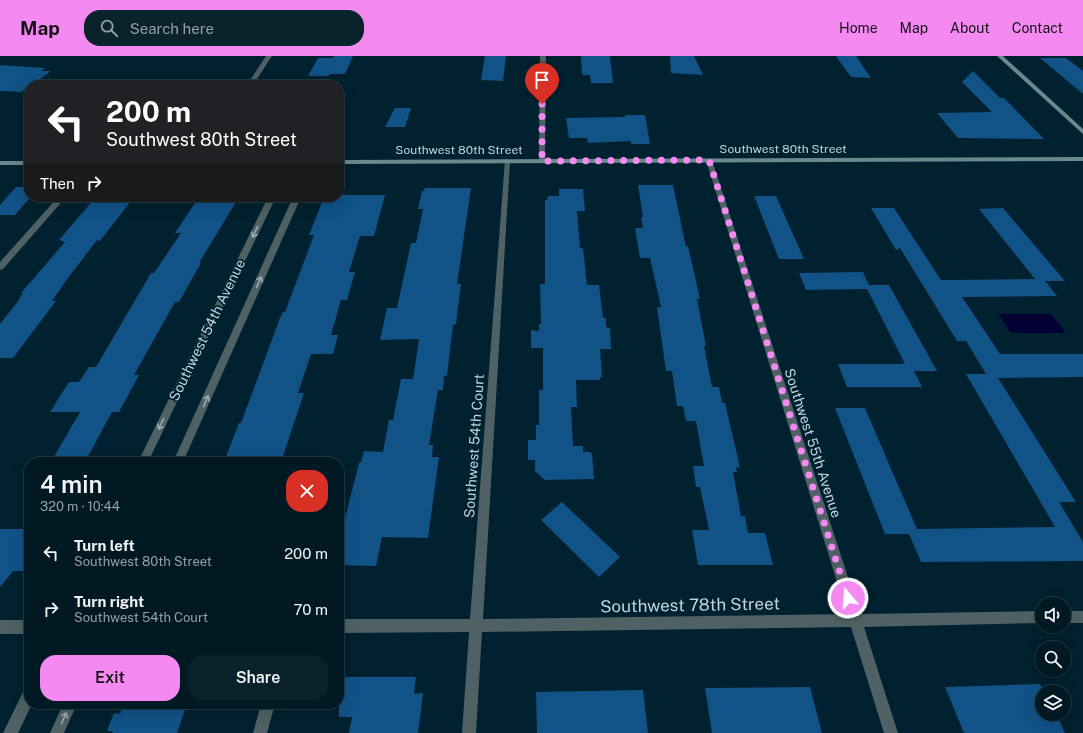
<!DOCTYPE html>
<meta charset="utf-8">
<style>
body{margin:0;font-family:"Public Sans",sans-serif;background:#0a222b;color:#f1f3f6;height:100vh;display:flex;flex-direction:column;font-size:15px;white-space:nowrap}
*{box-sizing:border-box;margin:0}
p{font-size:13px;color:#95a0a6}
.icon{flex:none;width:22px;height:22px;fill:none;stroke:currentColor;stroke-width:2;stroke-linecap:round;stroke-linejoin:round}
.map{position:relative;flex:1;overflow:hidden}
.details{position:absolute;left:24px;top:401px;width:320px;height:252px;display:flex;flex-direction:column;background:#001923;border-radius:16px;box-shadow:0 4px 16px #0002,0 0 0 1px #223841}
.details>*{flex:none}
.banner{position:absolute;left:24px;top:24px;width:320px;height:122px;border-radius:16px;box-shadow:0 4px 16px #0002,0 0 0 1px #223841;background:#202124;color:#fff;overflow:hidden}
.controls{position:absolute;left:1035px;top:541px;display:grid;gap:8px}
.controls a{display:grid;place-items:center;width:36px;height:36px;border-radius:50%;background:#001923;box-shadow:0 4px 16px #0002,0 0 0 1px #223841;font-size:20px}
.pin{position:absolute;display:grid;place-items:center;width:34px;height:34px;color:#fff;margin:-41px -17px;border-radius:50% 50% 50% 0;rotate:-45deg;box-shadow:0 0 4px #0007}
.pin .icon{rotate:45deg}
.me{position:absolute;width:44px;margin:-22px;rotate:342deg;stroke-linejoin:round;filter:drop-shadow(0 0 3px #0008)}
.turn{display:flex;align-items:center;gap:14px;height:84px;padding:0 16px;font-size:18px}
.turn .icon{width:52px;height:52px;stroke-width:2.5}
.turn b{display:block;font-size:28px;line-height:34px}
.then{display:flex;align-items:center;height:38px;padding:0 16px;background:#0003;gap:8px;font-size:15px}
.round{display:grid;place-items:center;flex:none;width:42px;height:42px;border-radius:16px;background:#0a222b}
.headline{display:flex;align-items:center;justify-content:space-between;height:68px;padding:0 16px}
h1{font-size:24px;font-weight:600;line-height:30px}
.cta{display:flex;gap:8px;margin-top:auto;padding:8px 16px}
.cta a{flex:1;height:46px;border-radius:16px;background:#f389f1;color:#111;font-size:16px;font-weight:600;line-height:46px;text-align:center}
.cta a+a{background:#0a222b;color:#f1f3f6}
ul{padding:0;list-style:none}
li{display:flex;align-items:center;gap:12px;height:56px;padding:0 16px}
li div{flex:1}
li b{display:block;font-size:15px}
li em{font-style:normal}
header{display:flex;align-items:center;gap:24px;box-sizing:border-box;height:56px;padding:0 20px;background:#f389f1;color:#111}
header strong{font-size:19px}
nav{display:flex;gap:22px;margin-inline-start:auto;font-size:14px}
.search{width:280px;height:36px;background:#0a222b;display:flex;align-items:center;gap:10px;box-sizing:border-box;padding:0 14px;border-radius:16px;color:#95a0a6;font-size:15px}
.map>svg:first-child{display:block}
</style>
<header>
<strong>Map</strong>
<div class="search"><svg class="icon" aria-label="search" viewBox="0 0 24 24"><circle cx="10" cy="10" r="6"/><path d="M15 15l6 6"/></svg>Search here</div>
<nav><a>Home</a><a>Map</a><a>About</a><a>Contact</a></nav>
</header>
<div class="map">
<svg width="1083" height="677" viewBox="0 0 1083 677">
<rect width="100%" height="100%" fill="#00212f"/>
<path fill="#030035" d="M 998,258 L 1051,258 L 1066,277 L 1011,277 Z"/>
<path fill="#115287" d="M 334,0 L 353,0 L 345,18 L 330,18 L 329,20 L 308,20 L 318,2 L 333,2 Z
M 485,0 L 506,0 L 503,25 L 481,24 Z
M 581,0 L 610,0 L 613,27 L 591,27 L 590,19 L 582,19 Z
M 670,0 L 694,0 L 703,19 L 671,17 Z
M 836,0 L 856,0 L 871,22 L 851,21 Z
M 1040,2 L 1066,2 L 1083,15 L 1083,38 Z
M 0,9 L 45,12 L 41,15 L 51,15 L 32,29 L 29,29 L 29,31 L 21,36 L 0,35 Z
M 973,15 L 1000,42 L 1004,42 L 1044,83 L 958,82 L 937,57 L 992,56 L 962,26 Z
M 395,52 L 411,52 L 405,71 L 385,71 Z
M 625,59 L 645,59 L 650,88 L 631,88 L 631,85 L 588,87 L 587,82 L 569,82 L 566,62 L 625,61 Z
M 638,129 L 673,129 L 686,191 L 688,190 L 696,225 L 700,243 L 697,243 L 706,290 L 704,290 L 712,331 L 719,331 L 722,347 L 725,347 L 736,394 L 740,412 L 736,411 L 737,416 L 733,416 L 741,460 L 745,460 L 748,477 L 765,477 L 773,509 L 698,509 L 692,474 L 709,474 L 700,431 L 696,431 L 693,410 L 704,410 L 696,365 L 686,365 L 683,350 L 677,350 L 672,315 L 666,315 L 657,251 L 661,251 L 650,202 L 640,202 L 635,172 L 643,172 L 641,161 L 643,161 Z
M 16,131 L 29,131 L 29,143 L 15,159 L 0,159 L 0,149 Z
M 425,132 L 471,132 L 457,228 L 461,228 L 456,268 L 453,269 L 447,320 L 444,320 L 443,334 L 438,334 L 429,389 L 433,389 L 432,401 L 439,401 L 428,482 L 382,481 L 376,510 L 339,509 L 339,486 L 359,407 L 361,406 L 364,395 L 383,396 L 389,364 L 393,364 L 401,323 L 413,323 L 419,283 L 380,284 L 387,252 L 397,252 L 411,187 L 416,187 L 423,153 L 418,153 L 422,135 L 424,135 Z
M 559,133 L 583,133 L 585,155 L 577,155 L 580,192 L 583,192 L 587,229 L 599,229 L 603,262 L 606,262 L 606,271 L 610,272 L 611,293 L 600,293 L 602,321 L 600,321 L 600,324 L 576,324 L 577,351 L 571,351 L 573,390 L 583,390 L 583,396 L 590,396 L 592,398 L 594,423 L 545,424 L 535,415 L 535,404 L 528,404 L 528,384 L 536,384 L 536,369 L 539,369 L 539,334 L 543,334 L 543,292 L 531,292 L 531,274 L 539,275 L 539,268 L 541,268 L 540,228 L 545,228 L 545,144 L 547,144 L 548,140 L 559,140 Z
M 339,139 L 385,139 L 374,180 L 360,180 L 349,216 L 355,216 L 347,244 L 341,244 L 331,279 L 338,279 L 333,298 L 311,298 L 298,337 L 304,337 L 281,406 L 224,406 L 239,367 L 241,367 L 280,262 L 283,256 L 285,256 L 314,179 L 309,179 L 324,141 L 339,141 Z
M 754,140 L 776,140 L 804,203 L 779,203 Z
M 96,141 L 134,141 L 100,185 L 97,184 L 65,226 L 52,245 L 56,245 L 13,302 L 0,302 L 0,268 L 20,243 L 19,243 L 23,237 L 21,237 L 65,186 L 59,184 Z
M 199,141 L 239,141 L 199,207 L 201,207 L 179,246 L 175,246 L 134,319 L 139,319 L 119,356 L 112,356 L 85,406 L 51,406 L 80,356 L 50,356 L 69,326 L 79,326 L 89,311 L 96,311 L 151,217 L 154,217 L 181,177 L 175,177 Z
M 871,152 L 894,152 L 941,224 L 1035,223 L 979,153 L 1003,152 L 1065,225 L 1045,225 L 1057,240 L 962,241 L 1000,298 L 1083,298 L 1083,321 L 998,322 L 1076,446 L 1059,446 L 1083,486 L 1083,505 L 921,506 L 909,478 L 885,478 L 835,352 L 865,352 L 917,473 L 1055,471 L 966,318 L 986,318 L 966,285 L 957,285 L 900,192 L 896,194 Z
M 863,216 L 869,229 L 889,229 L 937,315 L 914,315 L 922,331 L 847,331 L 838,308 L 905,308 L 867,233 L 806,234 L 799,217 Z
M 562,446 L 620,501 L 599,521 L 541,464 Z
M 0,473 L 29,473 L 29,515 L 13,515 L 0,531 Z
M 346,621 L 416,621 L 414,638 L 423,637 L 418,677 L 349,677 L 352,661 L 339,661 L 339,627 L 344,627 Z
M 1040,628 L 1045,636 L 1042,636 L 1042,658 L 1056,658 L 1065,677 L 964,677 L 945,631 Z
M 810,631 L 822,677 L 712,677 L 705,632 Z
M 643,634 L 648,677 L 537,677 L 536,636 Z
M 124,648 L 187,648 L 177,677 L 112,677 L 113,675 L 107,675 L 114,657 L 120,658 Z"/>
<g fill="none" stroke-linecap="round" stroke-linejoin="round">
<path fill="#4f6164" fill-rule="evenodd" d="M 266,0 L 272,0 L 253,29 L 247,29 Z
M 540,0 L 546,0 L 545,105 L 542,107 L 539,105 Z
M 709,102 L 712,104 L 860,558 L 1042,555 L 1042,567 L 864,571 L 898,677 L 884,677 L 851,571 L 482,576 L 476,677 L 462,677 L 469,576 L 339,577 L 339,563 L 470,563 L 505,104 L 510,105 L 483,563 L 847,558 L 706,104 Z
M 58,141 L 66,141 L 3,213 L 0,214 L 0,206 Z
M 268,141 L 276,141 L 148,406 L 138,406 Z
M 293,141 L 301,141 L 183,406 L 173,406 Z
M 1064,555 L 1083,555 L 1083,567 L 1064,567 Z
M 0,564 L 29,564 L 29,578 L 0,578 Z
M 29,632 L 29,648 L 32,648 L 18,677 L 3,677 L 24,634 Z
M 63,648 L 77,648 L 64,677 L 50,677 Z
M 261,648 L 275,648 L 267,677 L 253,677 Z"/>
<path fill="#6b888d" fill-rule="evenodd" d="M 997,0 L 1003,0 L 1083,73 L 1083,78 Z
M 1083,101 L 1083,105 L 339,108 L 339,104 Z
M 0,105 L 29,105 L 29,109 L 0,109 Z"/>
</g>
<defs><path id="oneway-shaft" d="M-6 0H5M1.5-3L5.5 0L1.5 3" fill="none" stroke-width="1.6" stroke-linecap="round" stroke-linejoin="round"/></defs>
<g stroke="#99acb3">
<use href="#oneway-shaft" transform="translate(255 176) rotate(116)"/>
<use href="#oneway-shaft" transform="translate(259 226) rotate(-66)"/>
<use href="#oneway-shaft" transform="translate(206 345) rotate(-66)"/>
<use href="#oneway-shaft" transform="translate(161 368) rotate(116)"/>
<use href="#oneway-shaft" transform="translate(64 662) rotate(-66)"/>
</g>
<g fill="none" stroke-linecap="round" stroke-linejoin="round">
<path stroke="#f389f1" stroke-width="7" stroke-dasharray="0 12.6" d="M 542,48 L 542,105 L 709,104 L 848,542"/>
</g>
<g text-anchor="middle" stroke-width="3.5" stroke-linejoin="round" paint-order="stroke">
<g font-size="12" fill="#c1d5de" stroke="#00212f">
<text x="783" y="97">Southwest 80th Street</text>
<text x="459" y="98">Southwest 80th Street</text>
</g>
<g font-size="14" fill="#c1d5de" stroke="#00212f">
<text transform="translate(207 274) rotate(-64)" y="5">Southwest 54th Avenue</text>
<text transform="translate(813 387) rotate(72)" y="5">Southwest 55th Avenue</text>
<text transform="translate(474 390) rotate(-86)" y="5">Southwest 54th Court</text>
</g>
<g font-size="17" fill="#c1d5de" stroke="#00212f">
<text transform="translate(690 549) rotate(-1)" y="6">Southwest 78th Street</text>
</g>
</g>
</svg>
<div class="controls">
<a><svg class="icon" aria-label="sound" viewBox="0 0 24 24"><path d="M4 9h4l5-4v14l-5-4H4zM17 9q2 3 0 6"/></svg></a>
<a><svg class="icon" aria-label="search" viewBox="0 0 24 24"><circle cx="10" cy="10" r="6"/><path d="M15 15l6 6"/></svg></a>
<a><svg class="icon" aria-label="layers" viewBox="0 0 24 24"><path d="M12 4l9 5-9 5-9-5zM3 14l9 5 9-5"/></svg></a>
</div>
<div class="pin" style="left:542px;top:48px;background:#d93025"><svg class="icon" aria-label="arrive" viewBox="0 0 24 24"><path d="M6 21V4h12l-3 4 3 4H6"/></svg></div>
<svg class="me" style="left:848px;top:542px" viewBox="-20 -20 40 40"><circle r="17" fill="#f389f1" stroke="#fff" stroke-width="3"/><path d="M0-11L8 9 0 5-8 9z" fill="#fff"/></svg>
<div class="banner">
<div class="turn"><svg class="icon" aria-label="left" viewBox="0 0 24 24"><path d="M17 20v-9H6M10 6l-5 5 5 5"/></svg><div><b>200 m</b>Southwest 80th Street</div></div>
<div class="then">Then<svg class="icon" aria-label="right" viewBox="0 0 24 24"><path d="M7 20v-9h11M14 6l5 5-5 5"/></svg></div>
</div>
<section class="details">
<div class="headline"><div><h1>4 min</h1><p>320 m · 10:44</p></div><a class="round" style="background:#d93025;color:#fff"><svg class="icon" aria-label="close" viewBox="0 0 24 24"><path d="M6 6l12 12M18 6L6 18"/></svg></a></div>
<ul>
<li><svg class="icon" aria-label="left" viewBox="0 0 24 24"><path d="M17 20v-9H6M10 6l-5 5 5 5"/></svg><div><b>Turn left</b><p>Southwest 80th Street</p></div><em>200 m</em></li>
<li><svg class="icon" aria-label="right" viewBox="0 0 24 24"><path d="M7 20v-9h11M14 6l5 5-5 5"/></svg><div><b>Turn right</b><p>Southwest 54th Court</p></div><em>70 m</em></li>
</ul>
<div class="cta"><a>Exit</a><a>Share</a></div>
</section>
</div>
